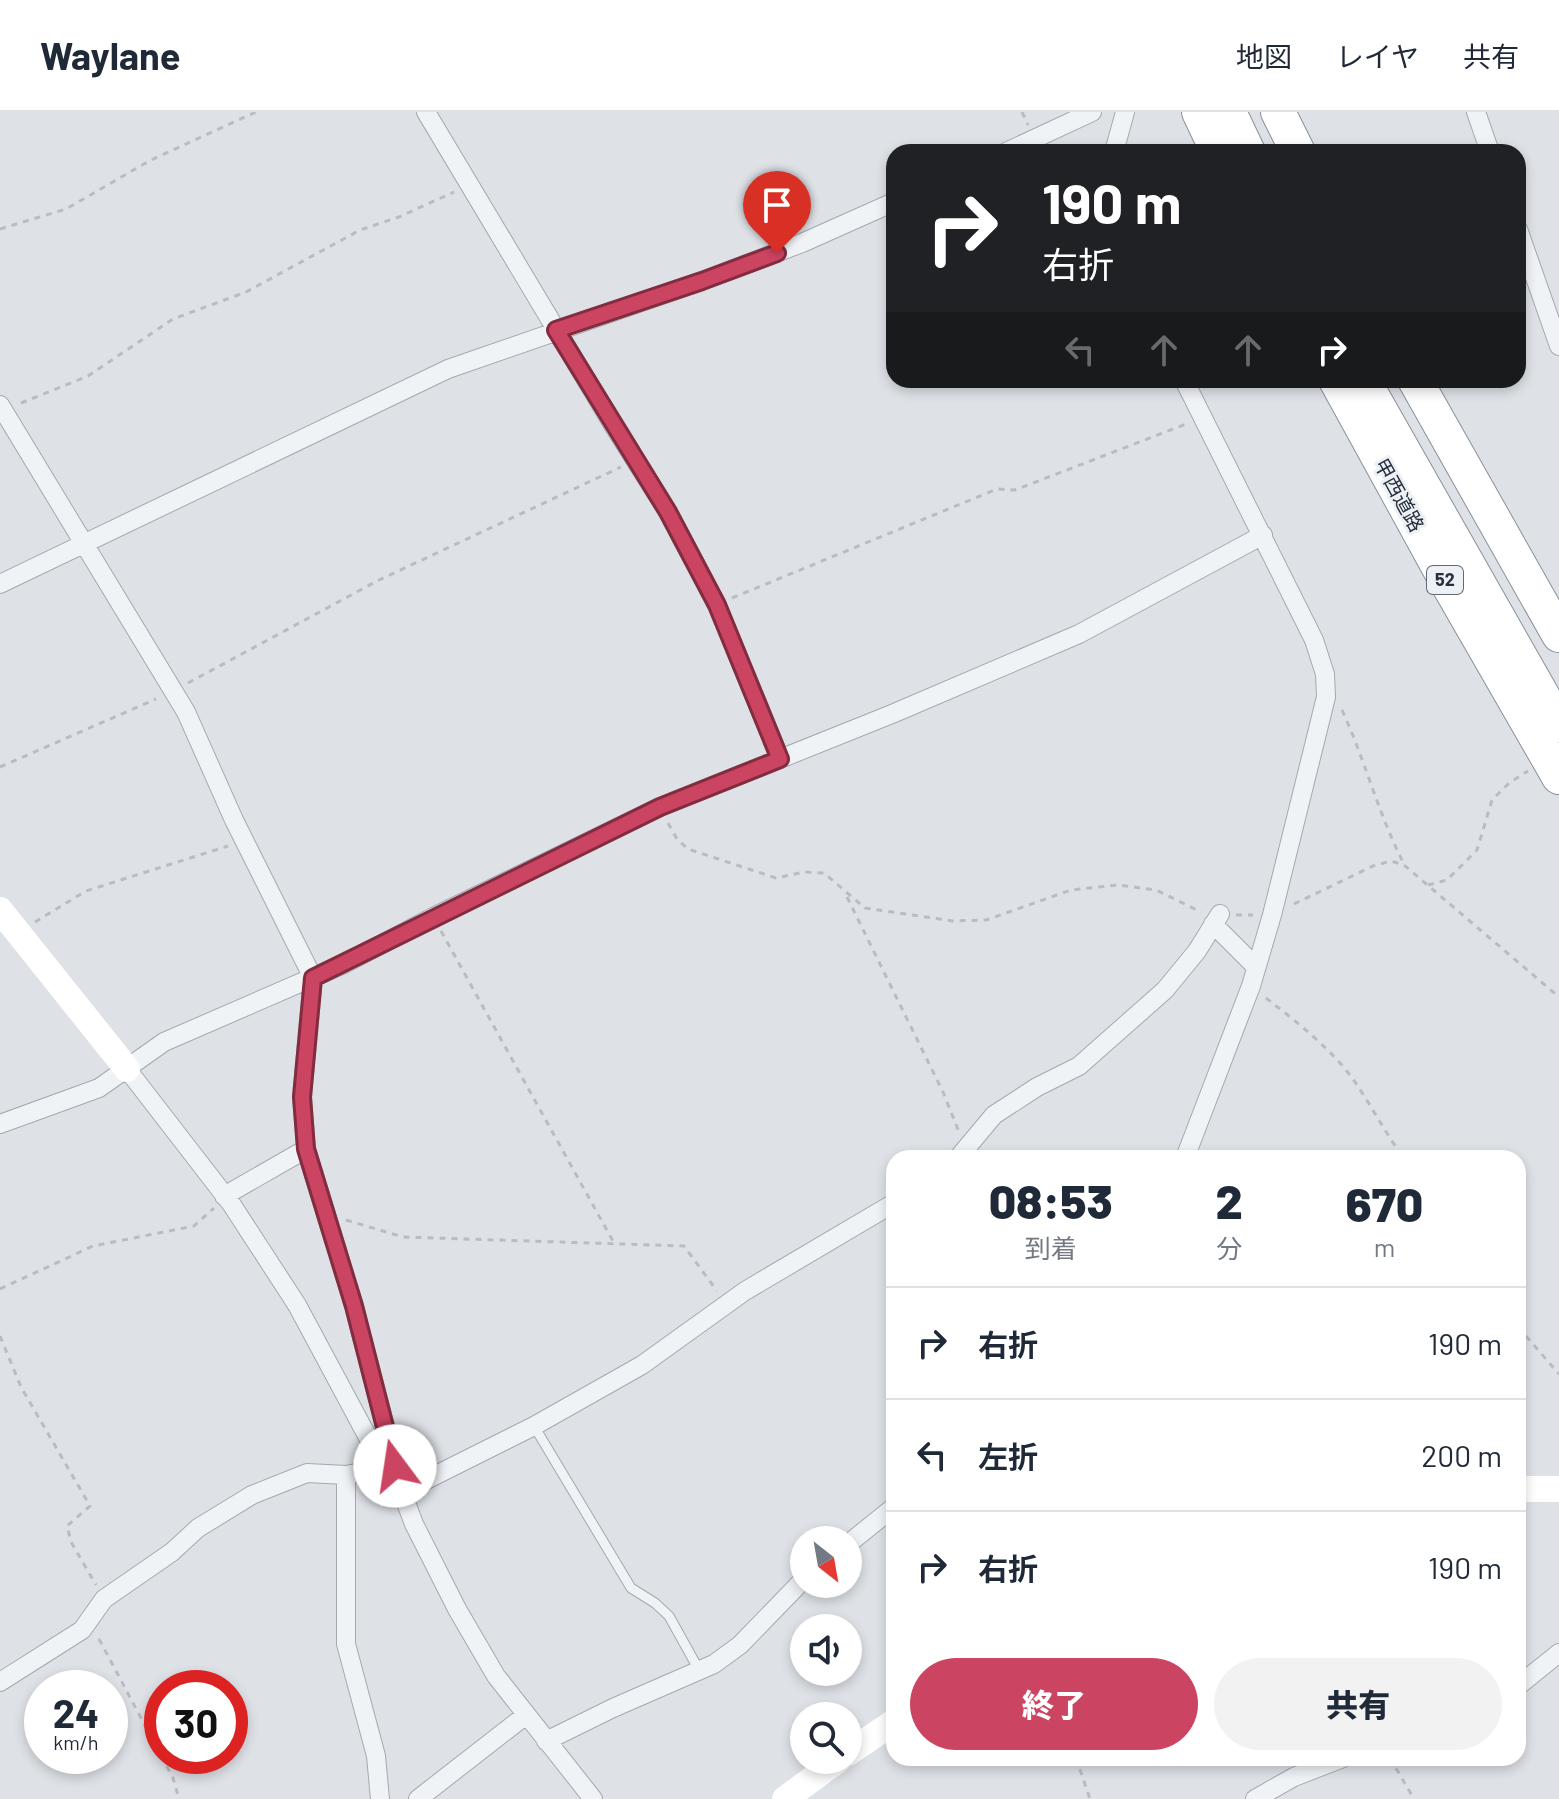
<!DOCTYPE html>
<html lang="ja">
<meta charset="utf-8">
<style>
body{margin:0;font-family:Barlow,"Noto Sans JP",sans-serif;background:#f2f2f3;color:#1f2937;height:100vh;display:flex;flex-direction:column;font-size:30px;white-space:nowrap}
*{box-sizing:border-box;margin:0}
p{font-size:26px;color:#747a83}
.icon{flex:none;width:44px;height:44px;fill:none;stroke:currentColor;stroke-width:2;stroke-linecap:round;stroke-linejoin:round}
.map{position:relative;flex:1;overflow:hidden}
.sheet{position:absolute;left:886px;top:1038px;width:640px;height:616px;display:flex;flex-direction:column;background:#fff;border-radius:24px;box-shadow:0 4px 12px #0003}
.sheet>*{flex:none}
.top-card{position:absolute;left:886px;top:32px;width:640px;height:244px;border-radius:24px;box-shadow:0 4px 12px #0003;background:#202124;color:#fff;overflow:hidden}
.needle{width:52px;rotate:149deg}
.controls{position:absolute;left:790px;top:1414px;display:grid;gap:16px}
.controls a{display:grid;place-items:center;width:72px;height:72px;border-radius:50%;background:#fff;box-shadow:0 4px 12px #0003;font-size:40px}
.speed{position:absolute;left:24px;top:1558px;display:flex;gap:16px;font-size:40px;font-weight:700;text-align:center}
.speed>*{display:grid;place-content:center;width:104px;height:104px;border-radius:50%;background:#fff;box-shadow:0 4px 12px #0003;line-height:1}
.speed small{font-size:20px;font-weight:400}
.speed .limit{border:12px solid #d22;background:#fff;color:#111}
.pin{position:absolute;display:grid;place-items:center;width:68px;height:68px;color:#fff;margin:-82px -34px;border-radius:50% 50% 50% 0;rotate:-45deg;box-shadow:0 0 8px #0007}
.pin .icon{rotate:45deg}
.me{position:absolute;width:88px;margin:-44px;rotate:346deg;stroke-linejoin:round;filter:drop-shadow(0 0 6px #0008)}
.turn{display:flex;align-items:center;gap:28px;height:168px;padding:0 24px;font-size:36px}
.turn .icon{width:104px;height:104px;stroke-width:2.5}
.turn b{display:block;font-size:56px;line-height:68px}
.lanes{display:flex;align-items:center;height:76px;padding:0 24px;background:#0003;justify-content:center;gap:40px;direction:ltr}
.lanes .off{opacity:.35}
.eta{display:flex;justify-content:space-evenly;align-items:center;height:136px;text-align:center}
.eta b{font-size:48px;font-weight:800;line-height:56px}
.primary-button{display:flex;gap:16px;margin-top:auto;padding:16px 24px}
.primary-button a{flex:1;height:92px;border-radius:48px;background:#cb4461;color:#fff;font-size:32px;font-weight:800;line-height:92px;text-align:center}
.primary-button a+a{background:#f2f2f3;color:#1f2937}
ul{padding:0;list-style:none}
li{display:flex;align-items:center;gap:24px;height:112px;padding:0 24px;border-top:2px solid #e0e1e3}
li div{flex:1}
li b{display:block;font-size:30px}
li em{font-style:normal}
header{display:flex;align-items:center;gap:48px;box-sizing:border-box;height:112px;padding:0 40px;background:#fff;border-bottom:2px solid #e0e1e3}
header strong{font-size:38px}
nav{display:flex;gap:44px;margin-inline-start:auto;font-size:28px}
.map>svg:first-child{display:block}
</style>
<header>
<strong>Waylane</strong>
<nav><a>地図</a><a>レイヤ</a><a>共有</a></nav>
</header>
<div class="map">
<svg width="1559" height="1687" viewBox="0 0 1559 1687">
<rect width="100%" height="100%" fill="#dee2e7"/>
<g fill="none" stroke-linecap="round" stroke-linejoin="round">
<g stroke="#a3a9b1" stroke-width="11">
<path id="lane" d="M 534,1314 L 631,1476 L 655,1491 L 669,1504 L 699,1558"/>
</g>
<g stroke="#a3a9b1" stroke-width="20">
<path id="street" d="M 426,0 L 615,316 L 668,400 L 717,493 L 780,647
M 1476,0 L 1490,40
M 1006,40 L 1092,0
M 1114,40 L 1125,0
M 1518,117 L 1559,234
M 1184,268 L 1314,528 L 1325,562 L 1326,585 L 1272,803 L 1251,874 L 1185,1046
M 0,293 L 186,600 L 234,708 L 313,866 L 302,985 L 306,1037 L 354,1194 L 402,1380 L 414,1412 L 457,1497 L 496,1564 L 593,1687
M 0,472 L 448,257 L 702,169 L 802,131 L 894,90
M 1213,812 L 1256,855
M 127,957 L 232,1093 L 297,1193 L 394,1374
M 0,1012 L 99,976 L 164,930 L 346,851 L 433,805 L 660,695 L 892,602 L 1079,522 L 1263,423
M 958,1046 L 994,1003 L 1037,975 L 1079,954 L 1165,878 L 1197,839 L 1220,802
M 224,1084 L 306,1037
M 346,1363 L 346,1532 L 376,1644 L 380,1687
M 402,1380 L 534,1314 L 642,1253 L 745,1179 L 894,1091
M 848,1432 L 894,1395
M 0,1570 L 82,1518 L 104,1487 L 172,1440 L 198,1416 L 252,1383 L 307,1361 L 346,1363 L 392,1354
M 1518,1574 L 1559,1541
M 546,1629 L 613,1596 L 714,1552 L 740,1533 L 804,1467
M 418,1687 L 526,1603
M 1255,1687 L 1294,1665 L 1343,1646"/>
</g>
<g stroke="#86919d" stroke-width="36">
<path id="highway" d="M 1199,0 L 1218,40
M 1229,0 L 1248,40
M 1278,0 L 1298,40
M 1336,268 L 1448,472 L 1559,665
M 1363,268 L 1559,613
M 1415,268 L 1559,523"/>
</g>
<path stroke="#b8bdc2" stroke-width="3" stroke-dasharray="6 6" stroke-linecap="butt" d="M 1022,0 L 1028,13
M 0,117 L 66,97 L 149,49 L 256,0
M 21,291 L 88,264 L 173,207 L 246,180 L 360,118 L 399,105 L 454,80
M 732,486 L 997,377 L 1015,378 L 1186,312
M 188,571 L 379,468 L 621,355
M 1342,598 C 1365,648 1378,701 1403,750
M 0,655 L 156,587
M 668,711 L 677,727 L 688,737 L 776,766 L 804,760 L 824,761 L 865,796 L 953,809 L 986,808 L 1071,778 L 1118,773 L 1156,778 L 1201,800
M 1428,773 L 1447,768 L 1477,738 L 1492,688 L 1509,671 L 1528,659
M 847,785 L 943,980 L 959,1020
M 1294,792 L 1373,754 L 1391,749 L 1404,753 L 1559,885
M 1236,803 L 1253,803
M 35,810 L 86,779 L 228,734
M 441,819 L 614,1131
M 1266,886 C 1297,910 1330,936 1353,967 C 1371,993 1385,1021 1404,1046
M 346,1108 L 403,1125 L 684,1134 L 717,1179
M 0,1177 L 93,1134 L 194,1114 L 214,1096
M 1518,1215 L 1559,1262
M 0,1224 L 21,1275 L 90,1394 L 67,1414 L 71,1430 L 96,1473
M 99,1527 L 173,1666 L 179,1687
M 1076,1646 L 1090,1687
M 1390,1646 L 1414,1687"/>
<use href="#lane" stroke="#f0f3f6" stroke-width="9"/>
<use href="#street" stroke="#f0f3f6" stroke-width="18"/>
<path stroke="#fff" stroke-width="26" d="M 0,798 L 127,957
M 1518,1377 L 1559,1377
M 848,1641 L 894,1610
M 785,1687 L 838,1648"/>
<use href="#highway" stroke="#fff" stroke-width="34"/>
</g>
<g fill="none" stroke-linecap="round" stroke-linejoin="round">
<g stroke="#842c3f" stroke-width="20">
<path id="route" d="M 395,1354 L 354,1194 L 306,1037 L 302,985 L 313,866 L 660,695 L 780,647 L 717,493 L 668,400 L 556,218 L 702,169 L 777,141"/>
</g>
<use href="#route" stroke="#cb4461" stroke-width="14"/>
</g>
<g text-anchor="middle" stroke-width="6" stroke-linejoin="round" paint-order="stroke">
<rect fill="#edf1f5" stroke="#626b75" stroke-width="2" x="1427" y="454" width="36" height="28" rx="6"/>
<g font-size="18" font-weight="bold" fill="#27313e">
<text x="1445" y="474">52</text>
</g>
<g font-size="20" fill="#27313e" stroke="#edf1f5">
<text transform="translate(1399 383) rotate(61)" y="7">甲西道路</text>
</g>
</g>
</svg>
<div class="controls">
<a><svg class="needle" viewBox="-14 -14 28 28"><path d="M0-13l5 13h-10z" fill="#e53935"/><path d="M0 13l5-13h-10z" fill="#747a83"/></svg></a>
<a><svg class="icon" aria-label="sound" viewBox="0 0 24 24"><path d="M4 9h4l5-4v14l-5-4H4zM17 9q2 3 0 6"/></svg></a>
<a><svg class="icon" aria-label="search" viewBox="0 0 24 24"><circle cx="10" cy="10" r="6"/><path d="M15 15l6 6"/></svg></a>
</div>
<div class="speed"><div>24<small>km/h</small></div><div class="limit">30</div></div>
<div class="pin" style="left:777px;top:141px;background:#d93025"><svg class="icon" aria-label="arrive" viewBox="0 0 24 24"><path d="M6 21V4h12l-3 4 3 4H6"/></svg></div>
<svg class="me" style="left:395px;top:1354px" viewBox="-20 -20 40 40"><circle r="19" fill="#fff"/><path d="M0-13L10 11 0 6-10 11z" fill="#cb4461"/></svg>
<div class="top-card">
<div class="turn"><svg class="icon" aria-label="right" viewBox="0 0 24 24"><path d="M7 20v-9h11M14 6l5 5-5 5"/></svg><div><b>190 m</b>右折</div></div>
<div class="lanes"><svg class="icon off" aria-label="left" viewBox="0 0 24 24"><path d="M17 20v-9H6M10 6l-5 5 5 5"/></svg><svg class="icon off" aria-label="ahead" viewBox="0 0 24 24"><path d="M12 20V5M6 11l6-6 6 6"/></svg><svg class="icon off" aria-label="ahead" viewBox="0 0 24 24"><path d="M12 20V5M6 11l6-6 6 6"/></svg><svg class="icon" aria-label="right" viewBox="0 0 24 24"><path d="M7 20v-9h11M14 6l5 5-5 5"/></svg></div>
</div>
<section class="sheet">
<div class="eta">
<div><b>08:53</b><p>到着</p></div>
<div><b>2</b><p>分</p></div>
<div><b>670</b><p>m</p></div>
</div>
<ul>
<li><svg class="icon" aria-label="right" viewBox="0 0 24 24"><path d="M7 20v-9h11M14 6l5 5-5 5"/></svg><div><b>右折</b></div><em>190 m</em></li>
<li><svg class="icon" aria-label="left" viewBox="0 0 24 24"><path d="M17 20v-9H6M10 6l-5 5 5 5"/></svg><div><b>左折</b></div><em>200 m</em></li>
<li><svg class="icon" aria-label="right" viewBox="0 0 24 24"><path d="M7 20v-9h11M14 6l5 5-5 5"/></svg><div><b>右折</b></div><em>190 m</em></li>
</ul>
<div class="primary-button"><a>終了</a><a>共有</a></div>
</section>
</div>
